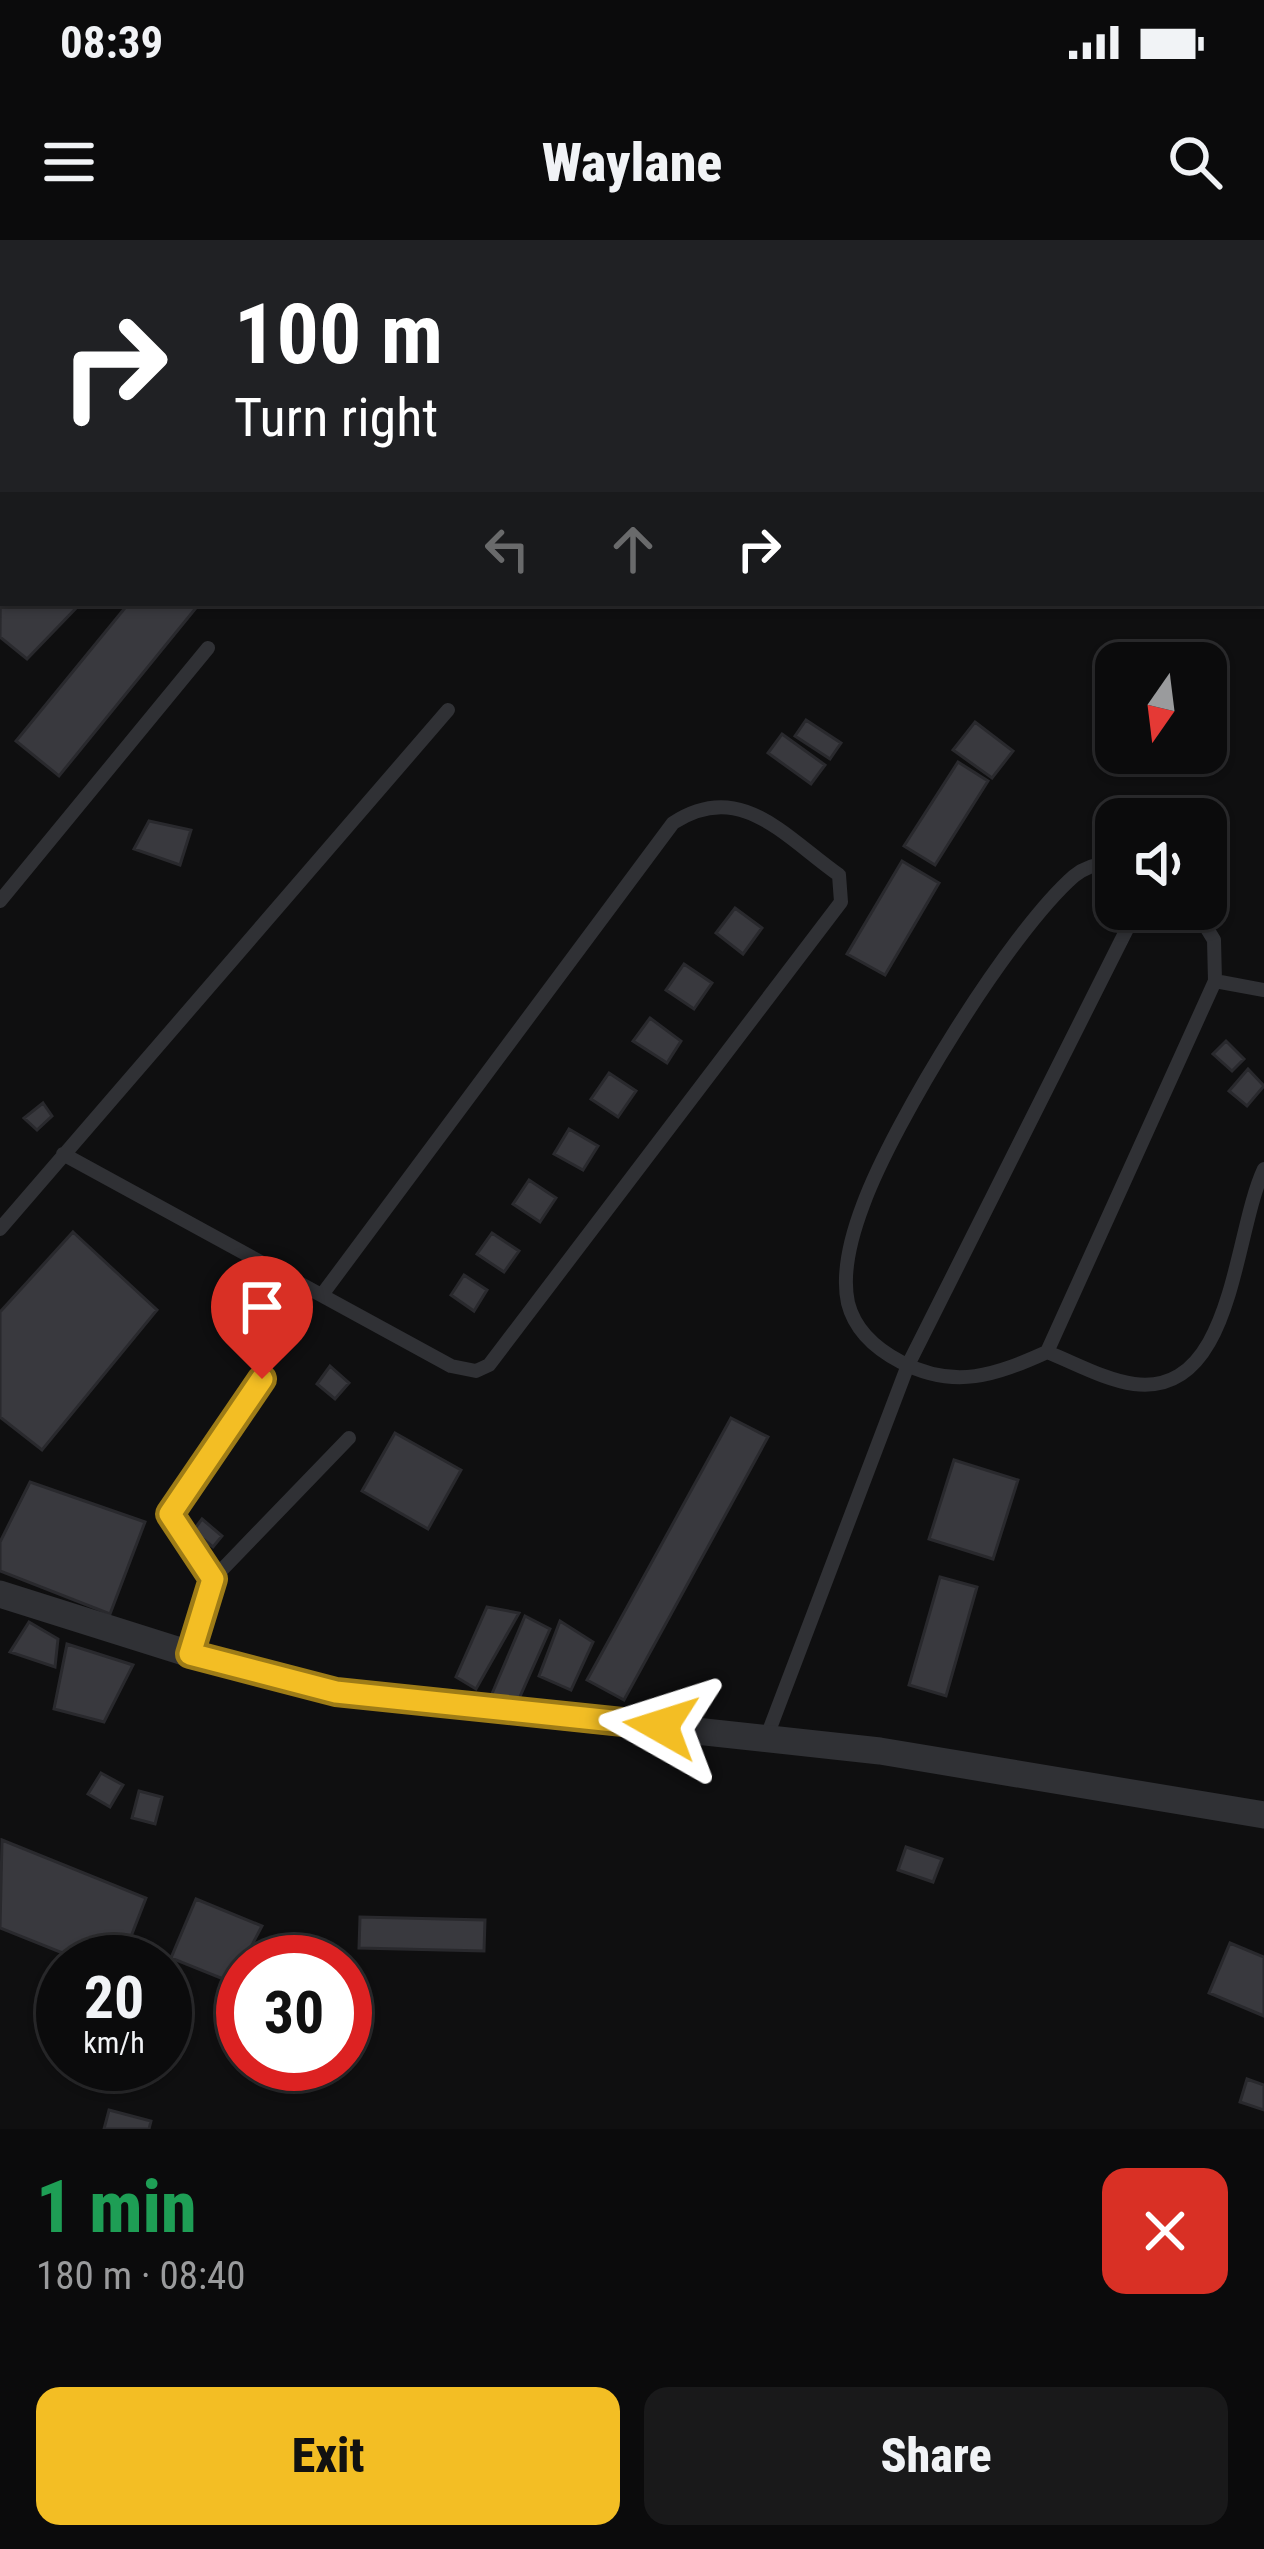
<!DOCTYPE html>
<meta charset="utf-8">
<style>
body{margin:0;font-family:"Roboto Condensed",sans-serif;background:#19191a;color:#f1f3f6;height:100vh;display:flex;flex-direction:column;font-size:45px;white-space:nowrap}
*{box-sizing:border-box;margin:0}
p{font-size:39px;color:#9a9b9d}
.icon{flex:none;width:66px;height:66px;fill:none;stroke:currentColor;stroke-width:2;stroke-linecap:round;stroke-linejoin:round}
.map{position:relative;height:1889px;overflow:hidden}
.sheet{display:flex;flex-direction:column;background:#0b0b0c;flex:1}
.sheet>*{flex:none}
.banner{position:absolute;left:0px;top:0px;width:1266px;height:366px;box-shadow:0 3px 9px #0004,0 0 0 3px #2b2b2d;background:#202124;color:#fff;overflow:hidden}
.needle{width:78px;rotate:194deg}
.fabs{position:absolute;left:1095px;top:402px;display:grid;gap:24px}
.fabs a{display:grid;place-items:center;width:132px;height:132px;border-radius:24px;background:#0b0b0c;box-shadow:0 3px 9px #0004,0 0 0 3px #2b2b2d;font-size:60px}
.speed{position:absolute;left:36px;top:1695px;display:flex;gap:24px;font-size:60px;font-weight:700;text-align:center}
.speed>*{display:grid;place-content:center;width:156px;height:156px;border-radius:50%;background:#0b0b0c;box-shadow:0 3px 9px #0004,0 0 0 3px #2b2b2d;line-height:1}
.speed small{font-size:30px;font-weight:400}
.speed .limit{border:18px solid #d22;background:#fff;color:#111}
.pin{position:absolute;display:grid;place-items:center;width:102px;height:102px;color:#fff;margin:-123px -51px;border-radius:50% 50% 50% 0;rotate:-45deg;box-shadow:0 0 12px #0007}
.pin .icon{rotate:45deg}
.me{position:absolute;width:132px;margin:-66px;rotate:276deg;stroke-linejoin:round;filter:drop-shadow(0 0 9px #0008)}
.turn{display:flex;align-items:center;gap:42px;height:252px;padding:0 36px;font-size:54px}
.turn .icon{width:156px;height:156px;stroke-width:2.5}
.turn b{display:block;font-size:84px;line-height:102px}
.lanes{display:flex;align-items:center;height:114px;padding:0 36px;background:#0003;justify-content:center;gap:60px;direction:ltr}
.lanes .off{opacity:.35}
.round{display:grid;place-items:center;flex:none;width:126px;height:126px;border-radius:24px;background:#19191a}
.summary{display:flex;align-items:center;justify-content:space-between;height:204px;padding:0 36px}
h1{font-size:72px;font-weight:800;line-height:90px;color:#1e9e55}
.primary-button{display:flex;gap:24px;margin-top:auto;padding:24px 36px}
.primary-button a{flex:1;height:138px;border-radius:24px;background:#f3be24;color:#111;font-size:48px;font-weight:800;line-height:138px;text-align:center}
.primary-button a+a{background:#19191a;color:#f1f3f6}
.status{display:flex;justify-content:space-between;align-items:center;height:84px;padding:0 60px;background:#0b0b0c;direction:ltr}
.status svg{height:33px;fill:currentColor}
header{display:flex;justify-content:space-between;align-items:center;height:156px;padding:0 36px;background:#0b0b0c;font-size:54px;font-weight:800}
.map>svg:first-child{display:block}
</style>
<div class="status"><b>08:39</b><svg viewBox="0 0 49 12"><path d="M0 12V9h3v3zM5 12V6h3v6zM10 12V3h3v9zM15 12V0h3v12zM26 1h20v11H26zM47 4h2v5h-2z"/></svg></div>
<header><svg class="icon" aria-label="menu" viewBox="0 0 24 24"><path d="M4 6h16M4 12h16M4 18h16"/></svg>Waylane<svg class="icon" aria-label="search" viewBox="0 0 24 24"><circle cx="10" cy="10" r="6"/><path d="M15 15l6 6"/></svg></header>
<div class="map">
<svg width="1264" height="1889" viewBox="0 0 1264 1889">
<rect width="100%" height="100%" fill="#0f0f10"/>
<path fill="#39393e" stroke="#29292d" stroke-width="3" d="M 1,272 L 3,363 L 81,363 L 27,419 L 0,397 Z
M 129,363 L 200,363 L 59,536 L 16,501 Z
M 806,480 L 841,503 L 830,519 L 795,496 Z
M 975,482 L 1013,511 L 992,538 L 953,510 Z
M 782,494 L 825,525 L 811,544 L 768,513 Z
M 958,522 L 988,541 L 935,625 L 904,606 Z
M 149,581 L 191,590 L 180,625 L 134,609 Z
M 902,621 L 939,643 L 885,735 L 847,714 Z
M 735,668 L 762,688 L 743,714 L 716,693 Z
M 684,724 L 712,743 L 694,769 L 666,750 Z
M 650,778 L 681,801 L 667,823 L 633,801 Z
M 1226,801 L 1244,819 L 1232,831 L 1213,814 Z
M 1248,829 L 1264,846 L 1247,866 L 1229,851 Z
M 609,833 L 636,851 L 618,877 L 591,859 Z
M 43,863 L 52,876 L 37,890 L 24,878 Z
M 569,889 L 598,906 L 583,930 L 554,914 Z
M 529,940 L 556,958 L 540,982 L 513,964 Z
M 73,992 L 157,1070 L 42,1210 L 0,1177 L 0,1072 Z
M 492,993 L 519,1011 L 504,1032 L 477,1014 Z
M 464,1035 L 487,1050 L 474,1071 L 451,1055 Z
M 330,1126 L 349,1143 L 335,1159 L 317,1144 Z
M 731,1178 L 768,1197 L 624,1460 L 587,1440 Z
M 395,1193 L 461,1230 L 428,1289 L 362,1251 Z
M 954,1220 L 1018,1240 L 993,1319 L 929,1299 Z
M 30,1242 L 145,1282 L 110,1374 L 0,1331 L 0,1302 Z
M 202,1279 L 222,1296 L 213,1307 L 193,1291 Z
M 940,1337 L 977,1347 L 946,1456 L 909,1445 Z
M 487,1367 L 519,1373 L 476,1449 L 456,1437 Z
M 525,1376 L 550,1389 L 518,1461 L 491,1456 Z
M 560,1381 L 593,1402 L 571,1450 L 539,1436 Z
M 29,1382 L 58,1399 L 55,1427 L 10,1412 Z
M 67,1404 L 133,1425 L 104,1482 L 54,1469 Z
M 101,1533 L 123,1545 L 110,1567 L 88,1554 Z
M 139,1551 L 162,1557 L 155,1584 L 132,1578 Z
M 2,1600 L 146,1658 L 121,1722 L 85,1722 L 0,1688 Z
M 906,1607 L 942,1619 L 933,1642 L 898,1630 Z
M 196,1659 L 262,1686 L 243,1722 L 238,1745 L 171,1718 Z
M 360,1677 L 485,1680 L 484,1711 L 359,1708 Z
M 1230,1703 L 1264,1717 L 1264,1776 L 1209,1753 Z
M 1247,1839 L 1264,1845 L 1264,1870 L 1240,1862 Z
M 109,1870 L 151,1881 L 149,1889 L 104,1889 Z"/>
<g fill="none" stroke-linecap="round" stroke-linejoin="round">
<path stroke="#303135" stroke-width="14" d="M 1116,625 C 1100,622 1087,626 1074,636 C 1008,694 894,881 863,965 C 852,994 841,1031 848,1063 C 855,1091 876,1109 901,1122 C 955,1150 996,1135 1047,1112 L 1215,741 L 1214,700 L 1195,669
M 0,661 L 208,408
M 1215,741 L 1264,750
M 63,914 L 451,1126 L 476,1131 L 489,1125 L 841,662 L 839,635 C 784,596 740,539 673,583 L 324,1052
M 0,989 L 448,470
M 1047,1112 C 1075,1123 1105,1140 1134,1144 C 1234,1157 1233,995 1264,929
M 213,1339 L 349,1198
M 190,1414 L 213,1339 L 170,1274 L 262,1139
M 767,1496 L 908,1125 L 1137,669"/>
<path stroke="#303135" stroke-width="27" d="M 0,1354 L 190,1414 L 336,1452 L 880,1511 L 1264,1575"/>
</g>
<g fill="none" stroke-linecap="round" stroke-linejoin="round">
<g stroke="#9e7c17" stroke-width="30">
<path id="route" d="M 262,1139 L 170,1274 L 213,1339 L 190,1414 L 336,1452 L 661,1486"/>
</g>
<use href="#route" stroke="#f3be24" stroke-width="21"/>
</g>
</svg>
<div class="fabs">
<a><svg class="needle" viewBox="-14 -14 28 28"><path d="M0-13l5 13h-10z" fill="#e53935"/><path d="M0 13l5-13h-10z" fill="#9a9b9d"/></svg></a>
<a><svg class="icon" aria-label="sound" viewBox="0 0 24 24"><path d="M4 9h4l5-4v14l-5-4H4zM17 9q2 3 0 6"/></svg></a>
</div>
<div class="speed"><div>20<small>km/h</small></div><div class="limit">30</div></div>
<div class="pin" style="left:262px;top:1139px;background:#d93025"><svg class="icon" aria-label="arrive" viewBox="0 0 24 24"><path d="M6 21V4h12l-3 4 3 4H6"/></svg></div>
<svg class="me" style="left:661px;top:1486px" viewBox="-20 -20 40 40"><path d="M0-17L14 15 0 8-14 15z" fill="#f3be24" stroke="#fff" stroke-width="4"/></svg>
<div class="banner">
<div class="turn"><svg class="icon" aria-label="right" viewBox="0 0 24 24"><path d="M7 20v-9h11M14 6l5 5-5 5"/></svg><div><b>100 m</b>Turn right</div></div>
<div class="lanes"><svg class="icon off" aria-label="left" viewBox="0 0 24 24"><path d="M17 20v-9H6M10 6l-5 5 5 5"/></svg><svg class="icon off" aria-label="ahead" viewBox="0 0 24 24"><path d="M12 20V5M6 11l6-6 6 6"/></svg><svg class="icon" aria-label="right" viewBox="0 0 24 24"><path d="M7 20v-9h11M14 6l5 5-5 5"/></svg></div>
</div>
</div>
<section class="sheet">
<div class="summary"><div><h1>1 min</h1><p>180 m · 08:40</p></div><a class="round" style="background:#d93025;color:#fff"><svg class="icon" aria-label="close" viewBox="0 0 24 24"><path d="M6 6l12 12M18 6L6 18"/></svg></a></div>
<div class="primary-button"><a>Exit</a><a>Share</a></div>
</section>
